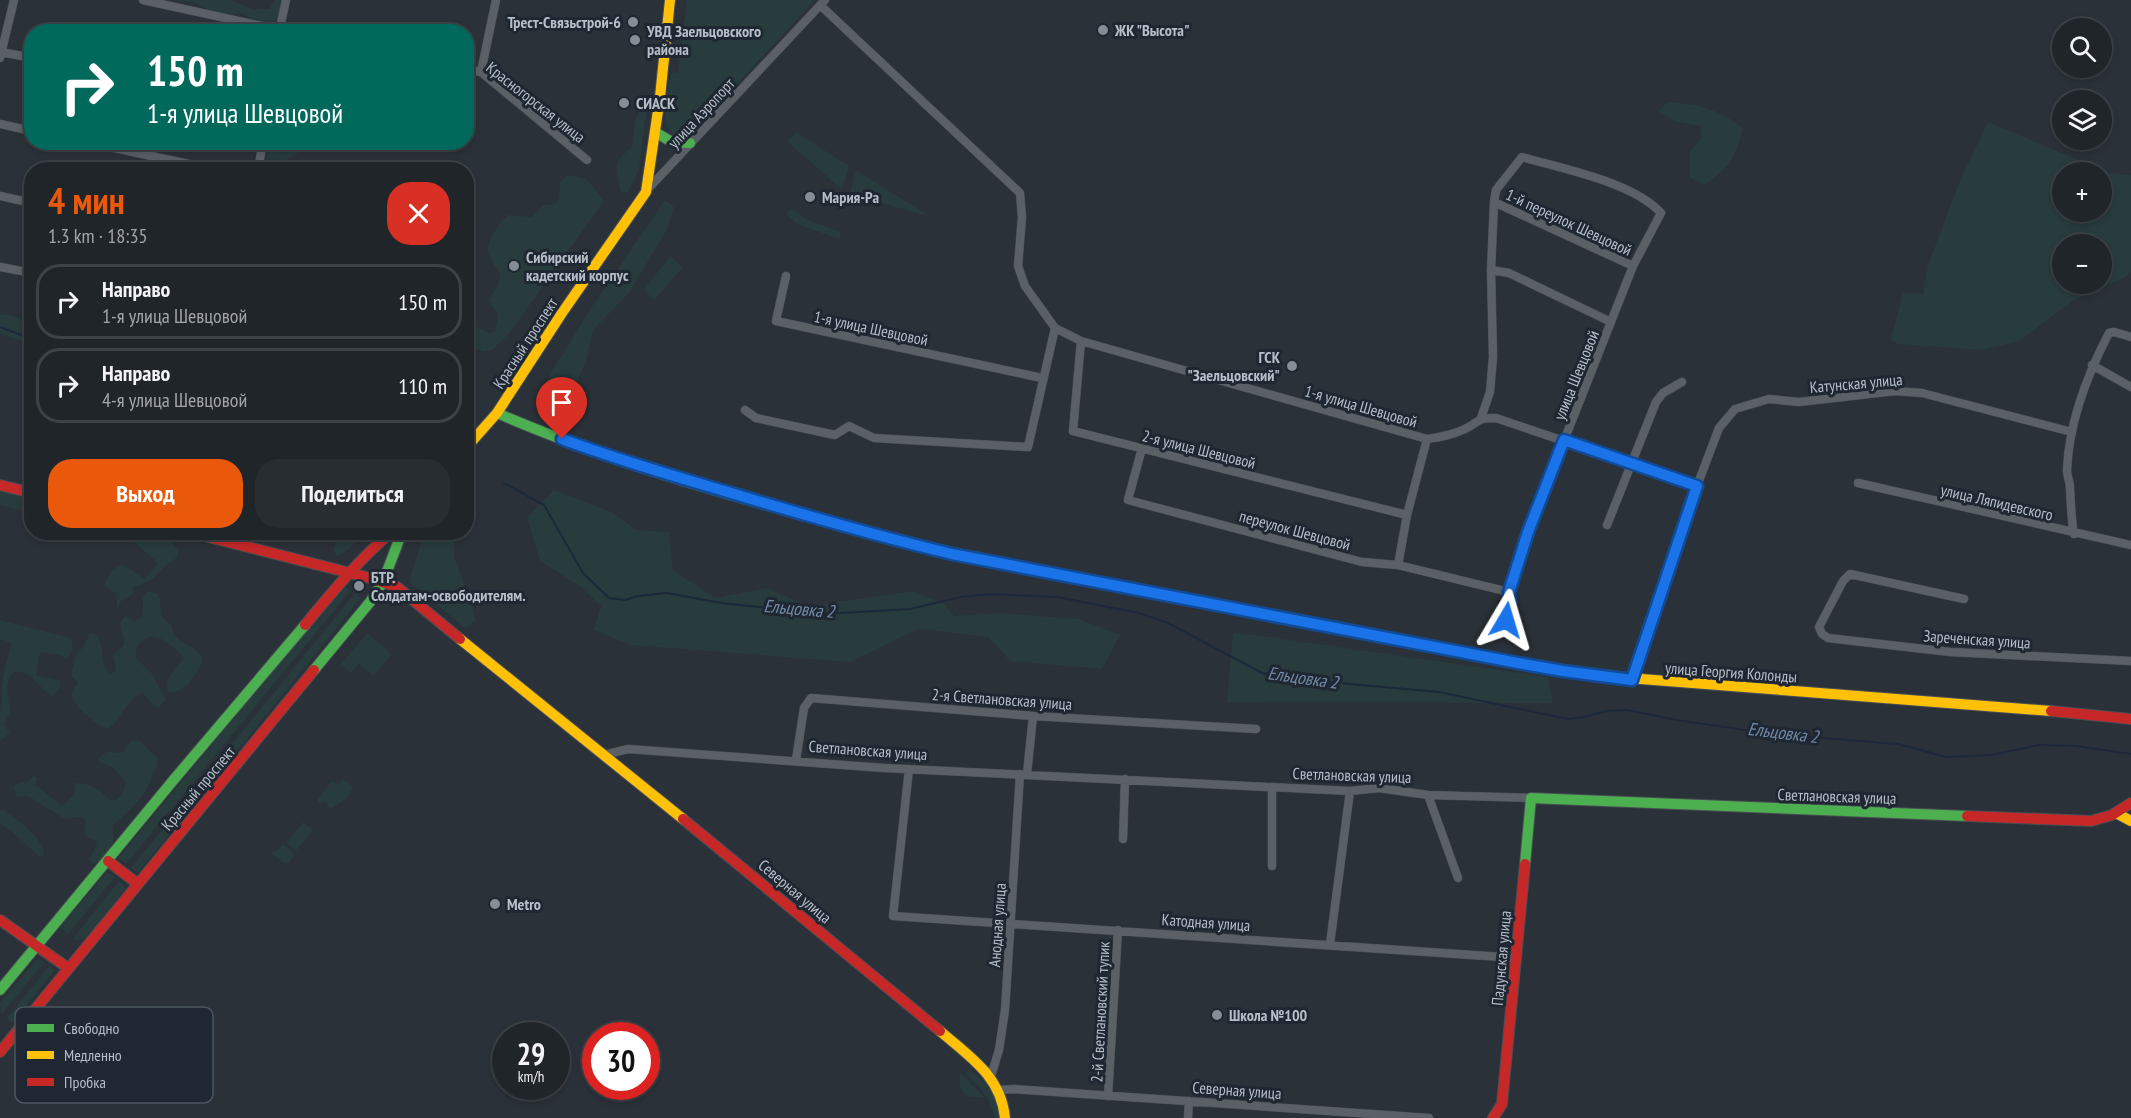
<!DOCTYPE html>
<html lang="ru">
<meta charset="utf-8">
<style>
body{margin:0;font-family:"PT Sans Narrow",sans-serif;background:#282d32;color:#f1f3f6;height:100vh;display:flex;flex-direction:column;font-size:22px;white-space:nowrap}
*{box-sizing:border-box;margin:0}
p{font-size:20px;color:#a2a5a8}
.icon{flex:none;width:33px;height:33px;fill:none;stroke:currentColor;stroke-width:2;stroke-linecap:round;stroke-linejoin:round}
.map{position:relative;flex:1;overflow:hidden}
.drawer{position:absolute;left:24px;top:162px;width:450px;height:378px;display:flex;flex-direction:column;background:#20252a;border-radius:24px;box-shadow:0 3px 9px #0003,0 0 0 2px #3d4247}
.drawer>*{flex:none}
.banner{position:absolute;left:24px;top:24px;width:450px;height:126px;border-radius:24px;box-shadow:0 3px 9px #0003,0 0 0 2px #3d4247;background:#00695c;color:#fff;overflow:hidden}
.fabs{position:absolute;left:2052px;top:18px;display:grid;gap:12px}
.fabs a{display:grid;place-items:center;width:60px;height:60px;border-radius:50%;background:#20252a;box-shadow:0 3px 9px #0003,0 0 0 2px #3d4247;font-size:30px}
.speed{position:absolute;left:492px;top:1022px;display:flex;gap:12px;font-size:30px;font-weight:700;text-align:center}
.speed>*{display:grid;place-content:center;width:78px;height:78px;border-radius:50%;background:#20252a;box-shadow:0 3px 9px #0003,0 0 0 2px #3d4247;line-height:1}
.speed small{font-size:15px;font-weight:400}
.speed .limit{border:9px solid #d22;background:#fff;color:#111}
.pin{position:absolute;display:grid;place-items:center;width:51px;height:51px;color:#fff;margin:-62px -26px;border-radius:50% 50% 50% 0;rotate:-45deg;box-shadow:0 0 6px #0007}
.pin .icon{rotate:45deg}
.me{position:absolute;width:66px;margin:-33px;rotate:7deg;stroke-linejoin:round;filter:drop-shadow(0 0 4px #0008)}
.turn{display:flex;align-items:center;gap:21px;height:126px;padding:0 24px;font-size:27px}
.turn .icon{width:78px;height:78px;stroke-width:2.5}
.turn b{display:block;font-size:42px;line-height:51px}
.round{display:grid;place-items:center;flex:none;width:63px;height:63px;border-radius:24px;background:#282d32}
.overview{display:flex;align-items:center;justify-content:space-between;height:102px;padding:0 24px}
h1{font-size:36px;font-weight:700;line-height:45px;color:#ea580c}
.button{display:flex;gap:12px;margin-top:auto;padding:12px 24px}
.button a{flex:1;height:69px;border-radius:24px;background:#ea580c;color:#fff;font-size:24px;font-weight:700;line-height:69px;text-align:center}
.button a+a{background:#282d32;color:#f1f3f6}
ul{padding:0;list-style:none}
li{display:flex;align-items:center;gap:18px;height:75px;margin:0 12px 9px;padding:0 12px;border:3px solid #3d4247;border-radius:24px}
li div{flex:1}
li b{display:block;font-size:22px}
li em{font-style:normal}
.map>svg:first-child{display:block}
</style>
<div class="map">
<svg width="2131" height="1118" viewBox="0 0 2131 1118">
<rect width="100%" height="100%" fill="#2b3138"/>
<path fill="#283b3d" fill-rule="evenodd" d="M 173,0 L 230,0 L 254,9 L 269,9 L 275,0 L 282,0 C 283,11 276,26 263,23 C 255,22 247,16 240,13 L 221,19 L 195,2 Z
M 687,0 L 815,0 L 689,136 L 679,138 C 655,130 668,92 671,73 L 678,72 Z
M 1668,102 C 1699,104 1718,109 1743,128 C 1735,159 1730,166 1705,185 L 1690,178 L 1690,151 L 1702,137 L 1700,126 L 1677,122 L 1658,111 Z
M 647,108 L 639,170 L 628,192 L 621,192 C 616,169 611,163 632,147 L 635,120 L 640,110 Z
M 1988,122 L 2112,174 L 2131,175 L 2131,272 L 2124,278 L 2075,299 L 2020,341 L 1981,350 L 1898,344 L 1891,339 L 1903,293 L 1923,295 L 1928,265 L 1961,178 ZM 2062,172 L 2102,172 L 2102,212 L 2062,212 ZM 2062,244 L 2102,244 L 2102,284 L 2062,284 Z
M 796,132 L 849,166 L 842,190 L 787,141 Z
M 270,142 L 302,142 L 302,143 L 298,153 L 286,160 L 283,169 L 264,169 Z
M 856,170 L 931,217 L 850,194 Z
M 568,175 L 587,179 L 604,201 L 508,335 L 492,350 L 482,352 L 467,343 L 467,321 L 489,333 L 495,332 L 498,315 L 489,301 C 510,263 496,280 487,249 C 492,235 497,224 508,215 L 532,217 L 543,205 L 555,204 L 559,199 L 560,182 Z
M 665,200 L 674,207 L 667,230 L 628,294 L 593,330 L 587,357 L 578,381 L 559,404 L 545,407 L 536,397 L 591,308 Z
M 791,209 L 808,220 L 841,232 L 839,239 L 797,224 L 786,214 Z
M 670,256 L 683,267 L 654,300 L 644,290 Z
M 0,314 L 14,316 L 31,325 L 31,344 L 0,334 Z
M 554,490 L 612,512 L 636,530 L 669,532 L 673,570 L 715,598 L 767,588 L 808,606 L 914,591 L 944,604 L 954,616 L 1001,613 L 1079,619 L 1120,635 L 1102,669 L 1010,661 L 989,637 L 918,629 L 850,662 L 631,645 L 594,630 L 601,606 L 581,587 L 540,561 L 527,517 Z
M 0,491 L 31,498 L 31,513 L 0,505 Z
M 344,532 L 360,533 C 357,544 346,551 337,557 L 333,549 L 338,538 Z
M 106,533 L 149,533 L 157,540 L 173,542 L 178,552 L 177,558 C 157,568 159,582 133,587 C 134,597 129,596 121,601 L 117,611 L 117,594 L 104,585 L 112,570 L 122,564 L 145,579 L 158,563 L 135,543 Z
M 424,533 L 454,533 L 454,557 L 472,605 L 475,621 L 465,628 L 409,582 Z
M 344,586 L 351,590 L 126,864 L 118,858 Z
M 150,591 L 157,594 L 160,599 L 161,616 L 172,627 C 172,645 200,643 203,662 L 188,685 L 174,693 L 168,692 C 164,677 174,670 183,660 L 182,655 C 171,645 153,627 140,643 C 136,648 136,652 136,658 L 152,674 L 166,699 L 159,708 L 154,706 L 143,693 C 126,699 122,720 108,729 C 99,727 73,706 72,696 C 71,691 75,687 78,683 L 71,675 L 75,657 L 85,644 L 89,634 L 94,633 C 108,644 96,663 111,674 L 115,671 L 116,666 L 112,656 L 124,645 C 125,634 114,624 126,616 L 135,621 L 143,614 L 143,598 L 145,593 Z
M 355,593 L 361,598 L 138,873 L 131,868 Z
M 0,620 L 71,638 C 74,646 73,653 66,659 L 59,655 L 40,652 L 36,675 L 61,681 L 60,688 L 52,697 L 27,674 L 15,671 C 3,683 8,697 11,713 L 4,723 L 10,733 L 0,741 L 0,710 L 2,697 C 0,682 7,658 12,643 L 0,639 Z
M 1233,632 L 1548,677 L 1553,703 L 1227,702 Z
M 367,633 L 392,654 L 374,676 L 359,664 L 351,673 L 341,664 Z
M 133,740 L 140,741 L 157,757 L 158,765 C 152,772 152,779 148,787 C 140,802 124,815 112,826 C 113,831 115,837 113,842 C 111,850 100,862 92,864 L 89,859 L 97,845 L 95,840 L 89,839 L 84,833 L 86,822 L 83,817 L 63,818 L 28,796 L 17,797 L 13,787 L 20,782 L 26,783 L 33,776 L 37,778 L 35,784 L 62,806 L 74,794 L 75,783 C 90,783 99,789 110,800 L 116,800 L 123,793 L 126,782 L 111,766 L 100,763 L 98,758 L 108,751 L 116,753 L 124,752 L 127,745 Z
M 343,779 L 353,787 C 350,798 339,804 330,809 L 326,802 L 320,803 L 317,800 L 332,781 L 338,785 Z
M 4,810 C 17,819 44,838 44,855 L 41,857 L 38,855 L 12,832 L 0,824 L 0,811 Z
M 303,822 L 313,830 L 296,851 L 286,843 Z
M 283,844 L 292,851 L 294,856 L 289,863 L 283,863 L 271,852 L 278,850 Z
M 107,872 L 115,877 L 68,934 L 60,927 Z
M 119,881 L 126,888 L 87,937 L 76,941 L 74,937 Z
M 38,958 L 44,963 L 1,1015 L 0,1003 Z
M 49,966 L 55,970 L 12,1023 L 7,1018 Z
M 968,1070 C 987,1081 998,1095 999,1118 L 995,1118 L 988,1098 L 966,1073 Z
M 960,1072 L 984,1097 C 964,1100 957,1091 960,1072 Z"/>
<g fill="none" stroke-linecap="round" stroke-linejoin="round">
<path stroke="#1b293b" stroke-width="2" d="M 0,327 L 32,339
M 504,483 L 544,505 L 583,573 L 609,598 L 625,600 L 638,596 L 667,593 L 721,603 L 824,614 L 910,609 L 961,597 L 991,594 L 1057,597 L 1139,613 L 1168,623 L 1262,673 L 1294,679 L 1439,692 L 1568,719 L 1580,718 L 1606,711 L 1627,710 L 1677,720 L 1772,734 L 1898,744 L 1946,757 L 1992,755 L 2039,745 L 2076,746 L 2131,754"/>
<g stroke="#494e55" stroke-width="9">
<path id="street" d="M 143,0 L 289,32
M 820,5 L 1020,193 L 1022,217 L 1018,266 L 1025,286 L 1055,328 L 1081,341 L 1427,439 C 1440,437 1453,435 1465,429 C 1481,421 1476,418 1496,418 L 1697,486
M 279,32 L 286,0
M 1,52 L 32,58
M 0,58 L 14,0
M 466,69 L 481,72 L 587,160
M 481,72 L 496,0
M 0,124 L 32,131
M 87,142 L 216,170
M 258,170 L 263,142
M 647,190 L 825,0
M 0,196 L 32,203
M 1494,202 L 1633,266
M 0,267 L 32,273
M 1491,270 L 1509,273 L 1611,322
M 786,276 L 776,321 L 1042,378
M 1081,341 L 1073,431 L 1407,515
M 2092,365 L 2131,387
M 745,410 L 756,418 L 835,435 L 849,426 L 874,438 L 1028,447 L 1055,328
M 1481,418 L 1490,392 L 1493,357 L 1491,270 L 1494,202 L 1496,190 L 1522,157 C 1563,169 1633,182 1661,213 L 1633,266 L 1528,532 L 1509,592 L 1510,603 L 1506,620
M 1142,448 L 1128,500 L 1362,562 L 1398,565 L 1509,592
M 1858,483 L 2131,545
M 1607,525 L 1656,402 L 1663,393 L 1682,382
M 2074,534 C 2071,519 2071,503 2070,488 C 2070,482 2067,476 2067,470 C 2069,422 2087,375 2109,333 L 2114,332 L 2131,337
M 1398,565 L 1407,515 L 1427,439
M 1964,599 L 1850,574 L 1843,581 L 1819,627 L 1822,634 L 1828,638 L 1950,652 L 2131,661
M 1633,680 L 1697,486 L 1719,428 L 1735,409 L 1769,399 L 1799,402 L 1895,391 L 1922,393 L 2072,432
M 604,755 L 628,749 L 884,768 L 1350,791 L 1379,788 L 1428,795 L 1531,798
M 796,760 L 804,708 L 811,698 L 1033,716 L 1256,729
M 909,769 L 893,916 L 1517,958
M 1027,774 L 1033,716
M 1428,795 L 1458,878
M 1123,839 L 1125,779
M 1272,866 L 1272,787
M 1330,944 L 1350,791
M 991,1076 L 999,1050 L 1005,1010 L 1020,774
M 1000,1090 L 1014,1089 L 1429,1118
M 1108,1096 L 1118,930
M 1188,1118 L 1189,1101"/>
</g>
<g stroke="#494e55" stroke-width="12">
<path id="fast" d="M 655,132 L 672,142 L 690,143
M 497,413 C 633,472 785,511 928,548
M 314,670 L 370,602 L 383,582 L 402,532
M 1525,864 L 1531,798 L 1967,816
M 0,990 L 176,777 L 305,625"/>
</g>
<g stroke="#494e55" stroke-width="12">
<path id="slow" d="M 466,448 L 497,413 L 562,313 L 646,192 L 660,97 L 670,0
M 928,548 L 1391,639
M 460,639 L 683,819
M 1628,678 L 2051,711
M 2118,814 L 2131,821
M 940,1031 C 970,1057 1001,1076 1005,1118"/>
</g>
<g stroke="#494e55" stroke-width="12">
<path id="jam" d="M 0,485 L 32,493
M 189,532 L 370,578 L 397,587 L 460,639
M 305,625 C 332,592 359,560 391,532
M 1391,639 L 1539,667 L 1628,678
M 2051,711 L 2131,719
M 1967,816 L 2091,821 L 2112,815 L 2131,803
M 683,819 L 940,1031
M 108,861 L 138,884
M 0,920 L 68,968
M 0,1052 L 314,670
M 1493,1118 L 1502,1104 L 1525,864"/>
</g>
<use href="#street" stroke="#5b6066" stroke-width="8"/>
<use href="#fast" stroke="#4caf50" stroke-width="10"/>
<use href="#slow" stroke="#ffc107" stroke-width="10"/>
<use href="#jam" stroke="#c62828" stroke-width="10"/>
</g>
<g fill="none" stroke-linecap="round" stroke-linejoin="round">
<g stroke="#114b97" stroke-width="15">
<path id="route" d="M 562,439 C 620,461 681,478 741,496 C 811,517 881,537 952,554 L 1518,663 L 1563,671 L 1632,680 L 1697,486 L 1564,440 L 1528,532 L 1509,592 L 1510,603 L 1506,620"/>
</g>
<use href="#route" stroke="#1a73e8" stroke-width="10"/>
</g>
<g fill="#858d96" stroke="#1f2832" stroke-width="2">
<circle cx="633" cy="22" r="6"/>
<circle cx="1103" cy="30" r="6"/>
<circle cx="635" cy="40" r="6"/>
<circle cx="624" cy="103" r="6"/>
<circle cx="810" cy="197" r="6"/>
<circle cx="514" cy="266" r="6"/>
<circle cx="1292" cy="366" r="6"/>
<circle cx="359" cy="586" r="6"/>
<circle cx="495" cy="904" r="6"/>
<circle cx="1217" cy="1015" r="6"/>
</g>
<g text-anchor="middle" stroke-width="6" stroke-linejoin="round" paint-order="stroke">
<g font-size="16" font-weight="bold" fill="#b6bec8" stroke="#1f2832" text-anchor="start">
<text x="621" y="28" text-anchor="end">Трест-Связьстрой-6</text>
<text x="1115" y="36">ЖК "Высота"</text>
<text x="647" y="37">УВД Заельцовского<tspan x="647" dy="18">района</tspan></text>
<text x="636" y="109">СИАСК</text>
<text x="822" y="203">Мария-Ра</text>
<text x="526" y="263">Сибирский<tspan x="526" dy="18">кадетский корпус</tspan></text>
<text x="1280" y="363" text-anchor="end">ГСК<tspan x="1280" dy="18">"Заельцовский"</tspan></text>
<text x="371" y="583">БТР.<tspan x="371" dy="18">Солдатам-освободителям.</tspan></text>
<text x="507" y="910">Metro</text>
<text x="1229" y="1021">Школа №100</text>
</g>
<g font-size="16" fill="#b6bec8" stroke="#1f2832">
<text transform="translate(536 102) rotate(38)" y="6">Красногорская улица</text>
<text transform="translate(701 113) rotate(-47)" y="6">улица Аэропорт</text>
<text transform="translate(1569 222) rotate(25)" y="6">1-й переулок Шевцовой</text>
<text transform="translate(871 328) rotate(12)" y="6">1-я улица Шевцовой</text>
<text transform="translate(525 343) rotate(-57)" y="6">Красный проспект</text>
<text transform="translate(1576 375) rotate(-68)" y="6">улица Шевцовой</text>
<text transform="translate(1856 383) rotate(-5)" y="6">Катунская улица</text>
<text transform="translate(1361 406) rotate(16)" y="6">1-я улица Шевцовой</text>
<text transform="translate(1199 449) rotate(14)" y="6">2-я улица Шевцовой</text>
<text transform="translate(1997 502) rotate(13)" y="6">улица Ляпидевского</text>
<text transform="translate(1295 530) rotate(15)" y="6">переулок Шевцовой</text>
<text transform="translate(1977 639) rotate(4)" y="6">Зареченская улица</text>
<text transform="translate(1731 672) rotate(4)" y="6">улица Георгия Колонды</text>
<text transform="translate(1002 699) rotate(4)" y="6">2-я Светлановская улица</text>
<text transform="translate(868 750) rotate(4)" y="6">Светлановская улица</text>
<text transform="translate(1352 775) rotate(2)" y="6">Светлановская улица</text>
<text transform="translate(198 788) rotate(-50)" y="6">Красный проспект</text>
<text transform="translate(1837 796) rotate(2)" y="6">Светлановская улица</text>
<text transform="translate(795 891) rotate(40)" y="6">Северная улица</text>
<text transform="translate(1206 922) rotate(4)" y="6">Катодная улица</text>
<text transform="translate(997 925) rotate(-86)" y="6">Анодная улица</text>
<text transform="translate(1501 958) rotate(-85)" y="6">Падунская улица</text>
<text transform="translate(1100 1012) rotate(-87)" y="6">2-й Светлановский тупик</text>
<text transform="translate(1237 1090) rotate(4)" y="6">Северная улица</text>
</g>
<g font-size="18" font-style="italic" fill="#7189a5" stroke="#1f2832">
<text transform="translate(799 609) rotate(5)" y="6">Ельцовка 2</text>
<text transform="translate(1303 678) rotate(8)" y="6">Ельцовка 2</text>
<text transform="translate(1783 733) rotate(7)" y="6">Ельцовка 2</text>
</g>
</g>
<rect x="15" y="1007" width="198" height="96" rx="9" fill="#1f2832" stroke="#4c555f" stroke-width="1.5"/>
<rect x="27" y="1024" width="27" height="8" fill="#4caf50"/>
<rect x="27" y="1051" width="27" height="8" fill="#ffc107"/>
<rect x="27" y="1078" width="27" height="8" fill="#c62828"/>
<g font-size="16" fill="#b6bec8">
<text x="64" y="1034">Свободно</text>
<text x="64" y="1061">Медленно</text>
<text x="64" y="1088">Пробка</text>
</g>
</svg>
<div class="fabs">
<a><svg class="icon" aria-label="search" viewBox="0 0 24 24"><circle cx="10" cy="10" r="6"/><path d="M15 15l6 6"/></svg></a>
<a><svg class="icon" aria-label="layers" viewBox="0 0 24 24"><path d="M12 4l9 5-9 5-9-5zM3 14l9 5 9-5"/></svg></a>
<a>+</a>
<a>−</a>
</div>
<div class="speed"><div>29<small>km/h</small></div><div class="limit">30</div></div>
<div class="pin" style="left:562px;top:439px;background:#d93025"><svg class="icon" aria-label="arrive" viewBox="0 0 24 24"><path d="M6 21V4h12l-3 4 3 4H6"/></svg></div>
<svg class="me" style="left:1506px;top:620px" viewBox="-20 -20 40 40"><path d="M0-17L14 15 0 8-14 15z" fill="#1a73e8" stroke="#fff" stroke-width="4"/></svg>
<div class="banner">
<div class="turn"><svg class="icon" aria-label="right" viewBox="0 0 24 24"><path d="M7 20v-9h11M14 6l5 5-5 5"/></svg><div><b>150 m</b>1-я улица Шевцовой</div></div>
</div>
<section class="drawer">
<div class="overview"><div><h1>4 мин</h1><p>1.3 km · 18:35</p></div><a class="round" style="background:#d93025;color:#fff"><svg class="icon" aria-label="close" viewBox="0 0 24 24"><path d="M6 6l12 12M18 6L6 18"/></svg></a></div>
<ul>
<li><svg class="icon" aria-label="right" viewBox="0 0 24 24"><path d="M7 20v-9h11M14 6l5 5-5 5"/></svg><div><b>Направо</b><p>1-я улица Шевцовой</p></div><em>150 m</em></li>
<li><svg class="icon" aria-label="right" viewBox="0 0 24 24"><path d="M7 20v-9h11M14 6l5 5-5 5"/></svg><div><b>Направо</b><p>4-я улица Шевцовой</p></div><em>110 m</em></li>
</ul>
<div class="button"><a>Выход</a><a>Поделиться</a></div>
</section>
</div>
